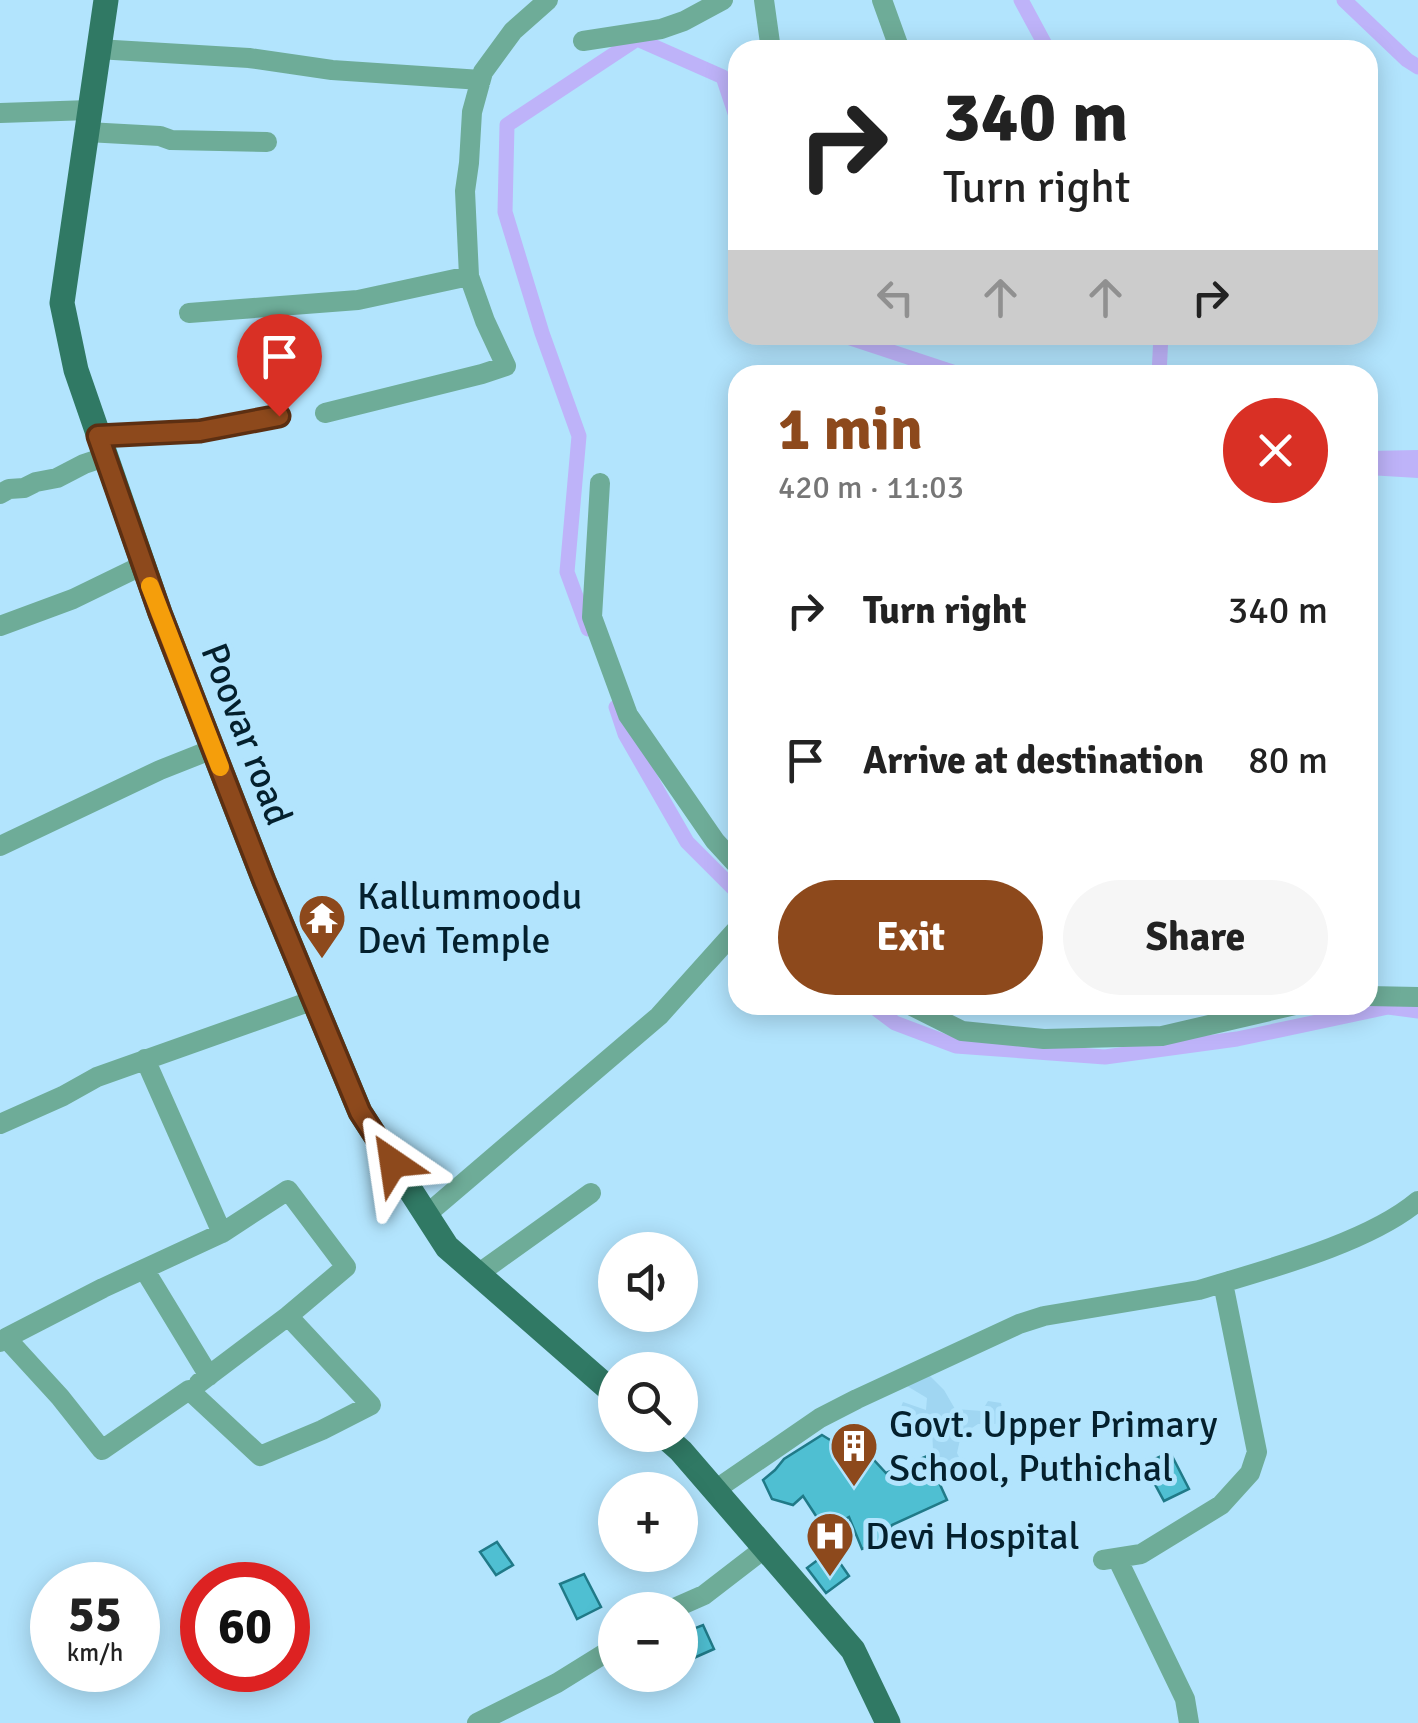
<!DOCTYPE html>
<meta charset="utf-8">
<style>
body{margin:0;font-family:Signika,sans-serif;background:#f6f6f6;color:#222;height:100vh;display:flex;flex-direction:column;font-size:38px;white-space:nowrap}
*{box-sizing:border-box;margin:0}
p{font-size:32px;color:#767676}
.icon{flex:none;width:55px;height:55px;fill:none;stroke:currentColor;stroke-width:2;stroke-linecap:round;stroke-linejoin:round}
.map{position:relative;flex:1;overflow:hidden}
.drawer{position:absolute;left:728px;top:365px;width:650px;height:650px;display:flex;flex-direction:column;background:#fff;border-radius:30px;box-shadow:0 5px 25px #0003}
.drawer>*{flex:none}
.hud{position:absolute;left:728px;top:40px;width:650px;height:305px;border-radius:30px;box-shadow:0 5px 25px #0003;background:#fff;color:#222;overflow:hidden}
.controls{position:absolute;left:598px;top:1232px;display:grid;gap:20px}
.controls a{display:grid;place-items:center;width:100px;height:100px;border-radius:50%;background:#fff;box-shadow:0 5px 25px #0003;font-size:50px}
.speed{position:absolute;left:30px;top:1562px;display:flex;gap:20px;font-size:50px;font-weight:700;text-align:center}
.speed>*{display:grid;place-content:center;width:130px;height:130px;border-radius:50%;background:#fff;box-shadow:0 5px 25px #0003;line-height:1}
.speed small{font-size:25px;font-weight:400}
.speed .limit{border:15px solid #d22;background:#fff;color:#111}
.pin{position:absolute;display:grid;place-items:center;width:85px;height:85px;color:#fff;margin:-102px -42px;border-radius:50% 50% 50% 0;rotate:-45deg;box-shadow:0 0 10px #0007}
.pin .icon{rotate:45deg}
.me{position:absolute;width:110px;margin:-55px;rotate:328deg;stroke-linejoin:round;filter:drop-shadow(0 0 8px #0008)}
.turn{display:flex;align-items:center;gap:35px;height:210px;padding:0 50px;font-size:45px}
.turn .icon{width:130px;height:130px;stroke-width:2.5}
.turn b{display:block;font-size:70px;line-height:85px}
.lanes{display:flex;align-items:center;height:95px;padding:0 50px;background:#0003;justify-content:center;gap:50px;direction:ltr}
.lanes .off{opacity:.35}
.round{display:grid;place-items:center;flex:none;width:105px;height:105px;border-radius:52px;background:#f6f6f6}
.summary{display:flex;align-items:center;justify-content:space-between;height:170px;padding:0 50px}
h1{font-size:60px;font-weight:700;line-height:75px;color:#8d491c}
.cta{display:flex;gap:20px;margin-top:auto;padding:20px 50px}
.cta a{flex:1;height:115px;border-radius:60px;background:#8d491c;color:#fff;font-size:40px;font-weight:700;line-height:115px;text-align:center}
.cta a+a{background:#f6f6f6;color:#222}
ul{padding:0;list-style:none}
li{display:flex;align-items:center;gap:30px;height:150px;padding:0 50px}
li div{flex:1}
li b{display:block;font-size:38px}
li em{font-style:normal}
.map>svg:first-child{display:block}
</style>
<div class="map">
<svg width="1418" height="1723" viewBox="0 0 1418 1723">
<rect width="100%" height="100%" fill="#b2e4fd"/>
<path fill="#a0d6f2" d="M 928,1374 L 944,1390 L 955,1409 L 982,1411 L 988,1401 L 1001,1403 L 1004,1418 L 995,1424 L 978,1424 L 961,1435 L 957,1453 L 966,1471 L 950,1473 L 933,1451 L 932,1426 L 897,1417 L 903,1402 L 926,1410 L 927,1398 L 907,1386 Z"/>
<path fill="#beb3f9" d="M 1418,450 L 1418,478 L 1368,475 L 1368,451 Z"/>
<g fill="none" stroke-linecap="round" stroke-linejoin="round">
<path stroke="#beb3f9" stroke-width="15" d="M 1021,0 L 1048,50
M 1344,0 L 1407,60 L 1418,67
M 841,335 L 962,375
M 1159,375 L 1161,335
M 588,629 L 567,572 L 579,436 L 542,333 L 505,212 L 507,125 L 637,39 L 723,77 L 738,122
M 616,707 L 625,734 L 687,842 L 738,893
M 871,1005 L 895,1023 L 956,1046 L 1105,1057 L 1237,1039 L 1388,1007 L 1418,1011"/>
</g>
<path fill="#4fbfd2" stroke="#207a88" stroke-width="2.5" d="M 822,1435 L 840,1446 L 852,1444 L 872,1458 L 886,1473 L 927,1456 L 947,1500 L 892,1525 L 883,1542 L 862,1549 L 849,1517 L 829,1528 L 820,1522 L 803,1496 L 793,1505 L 772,1499 L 763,1480 L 775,1470 L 784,1459 Z
M 1170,1452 L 1189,1489 L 1164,1501 L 1144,1464 Z
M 497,1542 L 513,1565 L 496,1575 L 480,1552 Z
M 831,1550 L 849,1576 L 826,1593 L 807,1568 Z
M 584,1574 L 601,1607 L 577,1619 L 560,1584 Z
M 703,1625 L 714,1649 L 687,1661 L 680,1645 L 680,1634 Z"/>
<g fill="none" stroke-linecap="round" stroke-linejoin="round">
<path stroke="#6eac98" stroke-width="20" d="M 764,0 L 771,50
M 882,0 L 900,50
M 583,41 L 661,29 L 684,21 L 723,0
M 97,49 L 249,58 L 332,70 L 481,80
M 0,113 L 90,110
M 87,132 L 160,136 L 171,140 L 267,142
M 189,313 L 358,300 L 469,276
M 325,413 L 482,374 L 506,366 L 485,321 L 469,276 L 465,191 L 469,163 L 472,112 L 483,72 L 513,31 L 548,0
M 98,436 L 200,431 L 279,416
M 600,483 L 592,617 L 628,715 L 715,841 L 738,866
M 0,494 L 9,489 L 24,488 L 36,482 L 57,478 L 84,464 L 105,457
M 0,626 L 73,599 L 143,565
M 0,846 L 160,770 L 213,749
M 1368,996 L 1418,997
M 910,1005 L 962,1031 L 1044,1039 L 1162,1036 L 1295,1005
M 145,1059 L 222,1233
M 0,1124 L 63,1096 L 97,1077 L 314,1000
M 426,1215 L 659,1016 L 738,928
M 144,1269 L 209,1376
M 478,1274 L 591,1193
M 0,1342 L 6,1338 L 103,1288 L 222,1233 L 288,1190 L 346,1267 L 288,1316 L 371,1405 L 322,1430 L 260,1456 L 189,1390 L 102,1450 L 60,1397 L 6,1338
M 199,1383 L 288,1316
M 715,1490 L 820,1418 L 857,1399 L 1019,1324 L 1044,1316 L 1199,1290 C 1264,1270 1367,1244 1418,1201
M 1117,1558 L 1185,1699 L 1189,1723
M 1103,1560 L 1141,1554 L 1221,1505 L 1250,1473 L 1257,1452 L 1223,1283
M 670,1610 L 704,1595 L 765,1548
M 477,1723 L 557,1683 L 615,1647"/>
<path stroke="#307964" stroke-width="25" d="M 106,0 L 62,303 L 76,370 L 160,613 L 264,881 L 360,1112 L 447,1247 L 615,1394
M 663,1435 L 681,1451 L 853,1650 L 888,1723"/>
</g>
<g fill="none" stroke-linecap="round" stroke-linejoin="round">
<g stroke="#5c2f12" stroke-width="25">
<path id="route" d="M 279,416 L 200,431 L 98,436 L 160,613 L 264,881 L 360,1112 L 393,1163"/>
</g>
<use href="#route" stroke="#8d491c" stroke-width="18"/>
<path stroke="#f59e0b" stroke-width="18" d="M 150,586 L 220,767"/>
</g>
<defs>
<g id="temple-pin" transform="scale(2.5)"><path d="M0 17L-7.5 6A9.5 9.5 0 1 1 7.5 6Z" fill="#8d491c" stroke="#b2e4fd"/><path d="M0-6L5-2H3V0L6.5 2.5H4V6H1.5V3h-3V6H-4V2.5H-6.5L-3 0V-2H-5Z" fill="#fff"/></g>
<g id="building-pin" transform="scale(2.5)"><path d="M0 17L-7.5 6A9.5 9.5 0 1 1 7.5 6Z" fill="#8d491c" stroke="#b2e4fd"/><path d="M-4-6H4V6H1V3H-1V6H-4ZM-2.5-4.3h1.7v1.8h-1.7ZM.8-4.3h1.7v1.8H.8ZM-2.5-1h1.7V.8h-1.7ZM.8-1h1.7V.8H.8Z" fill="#fff"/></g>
<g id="hospital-pin" transform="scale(2.5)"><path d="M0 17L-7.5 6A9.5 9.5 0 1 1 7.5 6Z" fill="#8d491c" stroke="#b2e4fd"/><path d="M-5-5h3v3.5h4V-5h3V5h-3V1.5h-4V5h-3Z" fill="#fff"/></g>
</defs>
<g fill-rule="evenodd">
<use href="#temple-pin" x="322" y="918"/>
<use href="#building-pin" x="854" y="1446"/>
<use href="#hospital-pin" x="830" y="1536"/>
</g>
<g text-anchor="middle" stroke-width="10" stroke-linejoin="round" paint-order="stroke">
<g font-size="38" fill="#04202d" stroke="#b2e4fd">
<text transform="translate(247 734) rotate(69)" y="13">Poovar road</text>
</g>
<g font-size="38" fill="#04202d" stroke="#b2e4fd" text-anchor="start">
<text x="357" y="909">Kallummoodu<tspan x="357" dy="44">Devi Temple</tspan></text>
<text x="889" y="1437">Govt. Upper Primary<tspan x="889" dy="44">School, Puthichal</tspan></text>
<text x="865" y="1549">Devi Hospital</text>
</g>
</g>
</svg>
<div class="controls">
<a><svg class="icon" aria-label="sound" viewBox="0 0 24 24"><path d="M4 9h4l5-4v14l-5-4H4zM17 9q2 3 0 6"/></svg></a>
<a><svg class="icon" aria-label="search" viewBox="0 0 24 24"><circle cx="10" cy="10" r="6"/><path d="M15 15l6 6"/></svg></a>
<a>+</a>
<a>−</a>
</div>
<div class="speed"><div>55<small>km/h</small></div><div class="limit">60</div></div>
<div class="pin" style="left:279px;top:416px;background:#d93025"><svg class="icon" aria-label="arrive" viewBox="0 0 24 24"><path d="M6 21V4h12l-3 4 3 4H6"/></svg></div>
<svg class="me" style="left:393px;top:1163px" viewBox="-20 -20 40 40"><path d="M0-17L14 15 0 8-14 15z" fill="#8d491c" stroke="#fff" stroke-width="4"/></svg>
<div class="hud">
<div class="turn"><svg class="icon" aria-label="right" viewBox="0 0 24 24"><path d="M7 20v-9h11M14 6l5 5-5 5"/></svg><div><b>340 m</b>Turn right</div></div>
<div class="lanes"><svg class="icon off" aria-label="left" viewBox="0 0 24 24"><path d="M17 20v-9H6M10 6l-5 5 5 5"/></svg><svg class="icon off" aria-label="ahead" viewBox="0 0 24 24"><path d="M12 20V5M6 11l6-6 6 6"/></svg><svg class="icon off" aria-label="ahead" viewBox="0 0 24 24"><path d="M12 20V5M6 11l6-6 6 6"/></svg><svg class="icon" aria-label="right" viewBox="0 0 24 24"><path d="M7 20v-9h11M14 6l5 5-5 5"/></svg></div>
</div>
<section class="drawer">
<div class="summary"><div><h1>1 min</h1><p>420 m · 11:03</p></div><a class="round" style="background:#d93025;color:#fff"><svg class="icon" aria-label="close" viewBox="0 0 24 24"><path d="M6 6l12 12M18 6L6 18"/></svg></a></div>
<ul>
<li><svg class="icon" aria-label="right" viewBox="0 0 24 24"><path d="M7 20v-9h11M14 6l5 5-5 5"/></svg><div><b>Turn right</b></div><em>340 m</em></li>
<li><svg class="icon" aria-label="arrive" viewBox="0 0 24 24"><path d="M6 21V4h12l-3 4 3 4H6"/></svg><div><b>Arrive at destination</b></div><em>80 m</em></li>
</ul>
<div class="cta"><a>Exit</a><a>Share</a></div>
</section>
</div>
